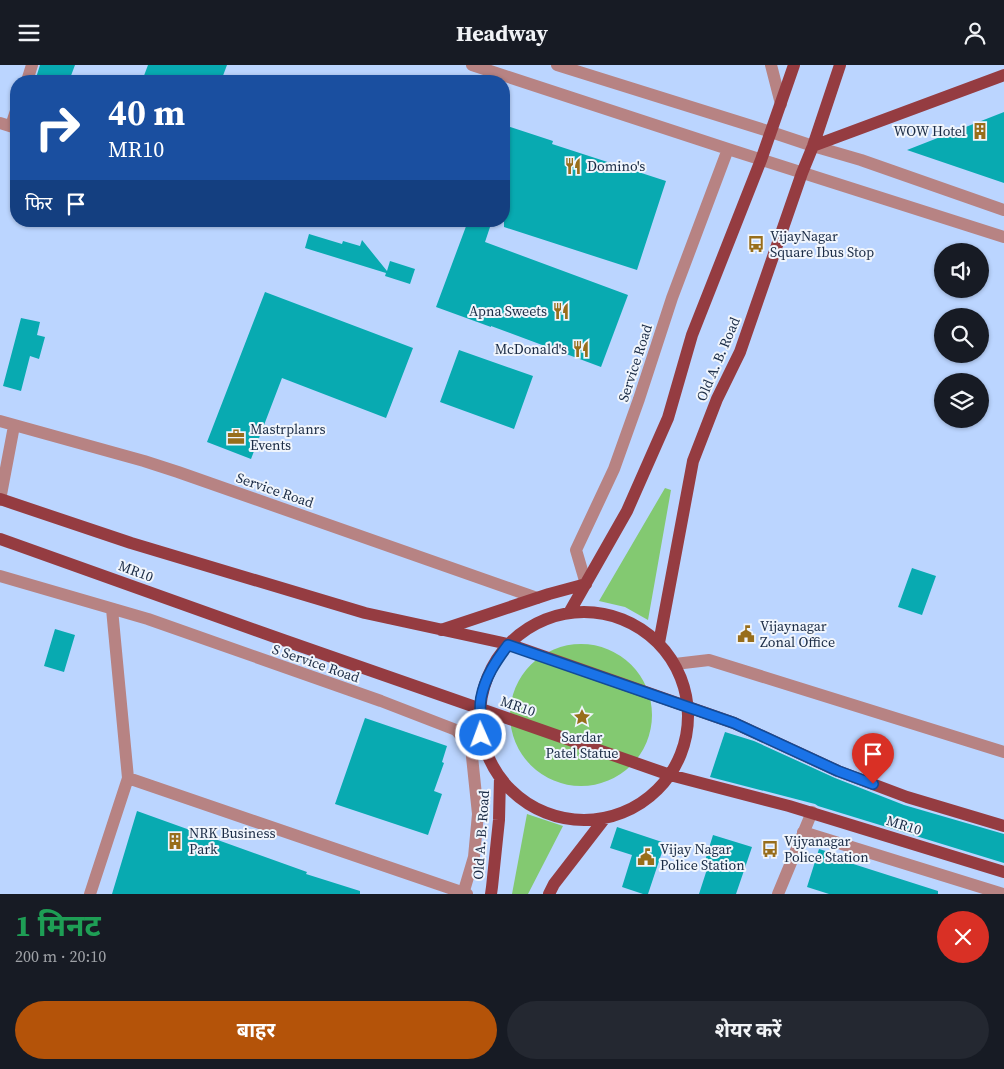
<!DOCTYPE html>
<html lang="hi">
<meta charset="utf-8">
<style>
body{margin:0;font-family:"Source Serif 4","Noto Sans Devanagari",serif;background:#242831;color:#f1f3f6;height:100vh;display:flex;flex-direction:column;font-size:19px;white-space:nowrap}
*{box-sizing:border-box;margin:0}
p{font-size:16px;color:#9ea1a6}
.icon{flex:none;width:28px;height:28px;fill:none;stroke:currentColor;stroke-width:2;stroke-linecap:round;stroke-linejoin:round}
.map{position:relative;height:829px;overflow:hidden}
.panel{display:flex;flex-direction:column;background:#171b24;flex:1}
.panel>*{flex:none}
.banner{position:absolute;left:10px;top:10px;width:500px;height:152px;border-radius:20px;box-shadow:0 1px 4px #0004;background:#1a4fa0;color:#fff;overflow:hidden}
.tools{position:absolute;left:934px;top:178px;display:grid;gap:10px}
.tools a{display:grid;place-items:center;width:55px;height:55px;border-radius:50%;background:#171b24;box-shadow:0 1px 4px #0004;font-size:25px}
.pin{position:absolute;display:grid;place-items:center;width:42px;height:42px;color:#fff;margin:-51px -21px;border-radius:50% 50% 50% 0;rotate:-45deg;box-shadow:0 0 5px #0007}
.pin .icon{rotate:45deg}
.me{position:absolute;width:55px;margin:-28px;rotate:358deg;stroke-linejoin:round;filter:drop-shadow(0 0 4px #0008)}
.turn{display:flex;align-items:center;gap:18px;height:105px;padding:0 15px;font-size:22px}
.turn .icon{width:65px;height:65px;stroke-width:2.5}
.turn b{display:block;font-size:35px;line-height:42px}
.then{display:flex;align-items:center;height:48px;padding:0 15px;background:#0003;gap:10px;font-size:19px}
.round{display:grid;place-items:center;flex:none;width:52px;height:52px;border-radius:26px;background:#242831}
.summary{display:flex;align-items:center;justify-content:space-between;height:85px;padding:0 15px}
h1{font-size:30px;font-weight:700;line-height:38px;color:#1e9e55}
.action{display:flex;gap:10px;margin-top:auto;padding:10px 15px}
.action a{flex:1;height:58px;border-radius:30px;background:#b45309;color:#fff;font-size:20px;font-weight:700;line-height:58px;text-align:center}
.action a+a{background:#242831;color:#f1f3f6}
header{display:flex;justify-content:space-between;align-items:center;height:65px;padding:0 15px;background:#171b24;font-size:22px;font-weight:700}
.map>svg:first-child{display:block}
</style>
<header><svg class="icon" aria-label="menu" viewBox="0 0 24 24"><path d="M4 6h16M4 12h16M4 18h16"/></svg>Headway<svg class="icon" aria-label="person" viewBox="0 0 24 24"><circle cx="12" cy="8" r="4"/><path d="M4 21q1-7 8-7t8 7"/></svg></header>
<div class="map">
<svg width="1004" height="829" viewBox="0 0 1004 829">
<rect width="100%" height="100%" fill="#bbd5ff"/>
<path fill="#83c971" d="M 665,423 L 671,425 L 648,555 L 625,542 L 599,536 Z
M510 650a71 71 0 1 1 142 0a71 71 0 1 1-142 0Z
M 527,749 L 563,761 L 528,829 L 512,829 Z"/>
<path fill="#08aab1" d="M 40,0 L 75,0 L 69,16 L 35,16 Z
M 148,0 L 227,0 L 221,16 L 142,16 Z
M 1004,47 L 1004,118 L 907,85 Z
M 504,60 L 553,76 L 552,79 L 666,116 L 637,205 L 504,162 Z
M 468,156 L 492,156 L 485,177 L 628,230 L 601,302 L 491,261 L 491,262 L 436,242 Z
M 309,169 L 342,179 L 343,176 L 360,181 L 362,175 L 387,206 L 390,196 L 415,204 L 410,219 L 385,211 L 386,208 L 305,183 Z
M 265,227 L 413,283 L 386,353 L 282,313 L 251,394 L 207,377 Z
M 21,253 L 40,257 L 37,270 L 45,272 L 39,294 L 30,291 L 21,326 L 3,321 Z
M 459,285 L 533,311 L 514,364 L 440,337 Z
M 912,503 L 936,511 L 922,550 L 898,542 Z
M 55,564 L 75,570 L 64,607 L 44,601 Z
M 365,653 L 447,681 L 442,697 L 444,698 L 434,726 L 442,729 L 428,770 L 335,739 Z
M 725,667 L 754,676 L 835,713 L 904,740 L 1004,769 L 1004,798 L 818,741 L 815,739 L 710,712 Z
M 137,746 L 307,807 L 306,809 L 360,826 L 360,829 L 112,829 Z
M 617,762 L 665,778 L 648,829 L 643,829 L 622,822 L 632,790 L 610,783 Z
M 713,770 L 752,782 L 736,829 L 699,829 L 709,798 L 705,796 Z
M 819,784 L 848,793 L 847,797 L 938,826 L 938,829 L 829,829 L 807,822 Z"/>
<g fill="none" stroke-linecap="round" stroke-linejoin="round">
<path stroke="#b78383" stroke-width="12" d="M 472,0 L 728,84 L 1004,172
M 557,0 L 771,67 L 813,81 L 861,95 L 1004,145
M 771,0 L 781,39
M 27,16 L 32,0
M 0,58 L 16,63
M 11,61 L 16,46
M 0,356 L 144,396 L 178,407 L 537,533
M 0,435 L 14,361
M 0,511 L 148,554 L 381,636 L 456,665 L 471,682 L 478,749 L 474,792 L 463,829
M 586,519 L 576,485 L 614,404 L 639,334 L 672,233 L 728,84
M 675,599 L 709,595 L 1004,687
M 128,713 L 467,829
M 803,767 L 1003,829
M 90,829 L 128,713 L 112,544
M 778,829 L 812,747"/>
<path stroke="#953c41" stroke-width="12" d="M 813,81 L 1004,10
M 0,434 L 131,478 L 365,548 L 508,579 L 734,658 L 838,706 L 907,732 L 1004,761
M 0,474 L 286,576 L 670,710 L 789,741 L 1004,807
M480 651a104 104 0 1 1 208 0a104 104 0 1 1-208 0Z
M 569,548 L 627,446 L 668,353 L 692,270 L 761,95 L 794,0
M 441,565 L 549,529 L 586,519
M 659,578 L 693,396 L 717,334 L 740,287 L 802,108 L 813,81 L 840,0
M 491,829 L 492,822 L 499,755 L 500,712
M 549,829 L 554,819 L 605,753"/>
</g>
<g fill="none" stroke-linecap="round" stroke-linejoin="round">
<g stroke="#114b97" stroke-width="12">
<path id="route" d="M 481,670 C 481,658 479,645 481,633 C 485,612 496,596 508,580 L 734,658 L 838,706 L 873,719"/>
</g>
<use href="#route" stroke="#1a73e8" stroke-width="9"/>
</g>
<defs>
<g id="building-bare" transform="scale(1.35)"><path d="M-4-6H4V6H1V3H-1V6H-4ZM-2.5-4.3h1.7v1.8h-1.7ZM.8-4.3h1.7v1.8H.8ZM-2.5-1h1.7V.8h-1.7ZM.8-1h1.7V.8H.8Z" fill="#986e1b" stroke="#f0f5fc" stroke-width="2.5" paint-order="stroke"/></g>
<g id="restaurant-bare" transform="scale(1.35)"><path d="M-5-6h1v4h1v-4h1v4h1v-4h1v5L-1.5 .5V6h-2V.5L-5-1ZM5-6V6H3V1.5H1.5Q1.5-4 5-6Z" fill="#986e1b" stroke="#f0f5fc" stroke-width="2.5" paint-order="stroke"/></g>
<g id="bus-bare" transform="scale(1.35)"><path d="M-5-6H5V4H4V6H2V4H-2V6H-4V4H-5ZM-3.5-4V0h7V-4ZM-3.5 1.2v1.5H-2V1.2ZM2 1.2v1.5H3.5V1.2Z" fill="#986e1b" stroke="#f0f5fc" stroke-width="2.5" paint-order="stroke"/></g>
<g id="office-bare" transform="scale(1.35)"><path d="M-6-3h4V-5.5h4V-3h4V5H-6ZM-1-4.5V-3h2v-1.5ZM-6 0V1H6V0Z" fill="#986e1b" stroke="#f0f5fc" stroke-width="2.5" paint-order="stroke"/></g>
<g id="civic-bare" transform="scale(1.35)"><path d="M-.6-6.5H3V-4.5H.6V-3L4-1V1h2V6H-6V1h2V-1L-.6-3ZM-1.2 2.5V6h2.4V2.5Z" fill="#986e1b" stroke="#f0f5fc" stroke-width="2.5" paint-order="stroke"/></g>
<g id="sight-bare" transform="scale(1.35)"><path d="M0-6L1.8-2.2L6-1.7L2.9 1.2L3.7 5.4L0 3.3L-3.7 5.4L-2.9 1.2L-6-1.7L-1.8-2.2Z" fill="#986e1b" stroke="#f0f5fc" stroke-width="2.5" paint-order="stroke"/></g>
</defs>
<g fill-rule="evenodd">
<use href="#building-bare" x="980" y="66"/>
<use href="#restaurant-bare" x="573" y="101"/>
<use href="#bus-bare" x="756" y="179"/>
<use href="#restaurant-bare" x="561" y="246"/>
<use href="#restaurant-bare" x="581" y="284"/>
<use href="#office-bare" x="236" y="372"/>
<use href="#civic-bare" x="746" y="569"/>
<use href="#sight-bare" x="582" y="652"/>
<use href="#building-bare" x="175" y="776"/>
<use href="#bus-bare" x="770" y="784"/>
<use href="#civic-bare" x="646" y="792"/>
</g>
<g text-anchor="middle" stroke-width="4" stroke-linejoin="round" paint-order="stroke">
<g font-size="14" fill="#1a2b45" stroke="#f0f5fc" text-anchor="start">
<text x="966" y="71" text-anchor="end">WOW Hotel</text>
<text x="587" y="106">Domino's</text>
<text x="770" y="176">VijayNagar<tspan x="770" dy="16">Square Ibus Stop</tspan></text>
<text x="547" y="251" text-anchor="end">Apna Sweets</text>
<text x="567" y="289" text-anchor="end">McDonald's</text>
<text x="250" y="369">Mastrplanrs<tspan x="250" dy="16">Events</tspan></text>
<text x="760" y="566">Vijaynagar<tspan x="760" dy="16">Zonal Office</tspan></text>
<text x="582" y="677" text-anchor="middle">Sardar<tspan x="582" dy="16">Patel Statue</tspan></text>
<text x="189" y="773">NRK Business<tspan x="189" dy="16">Park</tspan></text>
<text x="784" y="781">Vijyanagar<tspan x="784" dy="16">Police Station</tspan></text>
<text x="660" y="789">Vijay Nagar<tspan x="660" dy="16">Police Station</tspan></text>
</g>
<g font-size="14" fill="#1a2b45" stroke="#f0f5fc">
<text transform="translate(718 294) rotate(-67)" y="5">Old A. B. Road</text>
<text transform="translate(635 298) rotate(-72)" y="5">Service Road</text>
<text transform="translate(275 425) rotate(19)" y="5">Service Road</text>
<text transform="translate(136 506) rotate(20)" y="5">MR10</text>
<text transform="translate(316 598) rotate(19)" y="5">S Service Road</text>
<text transform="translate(518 641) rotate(19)" y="5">MR10</text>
<text transform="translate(904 760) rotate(17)" y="5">MR10</text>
<text transform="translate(481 770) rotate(-86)" y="5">Old A. B. Road</text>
</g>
</g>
</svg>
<div class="tools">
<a><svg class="icon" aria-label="sound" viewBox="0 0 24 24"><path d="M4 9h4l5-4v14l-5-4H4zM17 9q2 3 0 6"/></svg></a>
<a><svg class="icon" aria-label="search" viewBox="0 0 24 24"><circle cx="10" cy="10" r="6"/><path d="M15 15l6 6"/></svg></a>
<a><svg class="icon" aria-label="layers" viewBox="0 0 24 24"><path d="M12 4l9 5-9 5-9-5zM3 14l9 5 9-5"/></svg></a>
</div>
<div class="pin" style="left:873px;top:719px;background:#d93025"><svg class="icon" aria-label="arrive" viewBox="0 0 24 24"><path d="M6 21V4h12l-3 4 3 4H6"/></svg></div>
<svg class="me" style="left:481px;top:670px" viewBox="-20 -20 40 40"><circle r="17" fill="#1a73e8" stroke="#fff" stroke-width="3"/><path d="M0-11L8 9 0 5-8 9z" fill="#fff"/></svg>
<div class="banner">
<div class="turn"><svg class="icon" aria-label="right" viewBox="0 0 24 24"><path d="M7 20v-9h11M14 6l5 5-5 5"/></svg><div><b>40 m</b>MR10</div></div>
<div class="then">फिर<svg class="icon" aria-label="arrive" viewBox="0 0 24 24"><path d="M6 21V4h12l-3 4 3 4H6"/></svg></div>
</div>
</div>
<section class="panel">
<div class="summary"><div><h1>1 मिनट</h1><p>200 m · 20:10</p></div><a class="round" style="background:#d93025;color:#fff"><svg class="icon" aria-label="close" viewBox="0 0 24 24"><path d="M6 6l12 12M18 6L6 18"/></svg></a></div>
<div class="action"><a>बाहर</a><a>शेयर करें</a></div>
</section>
